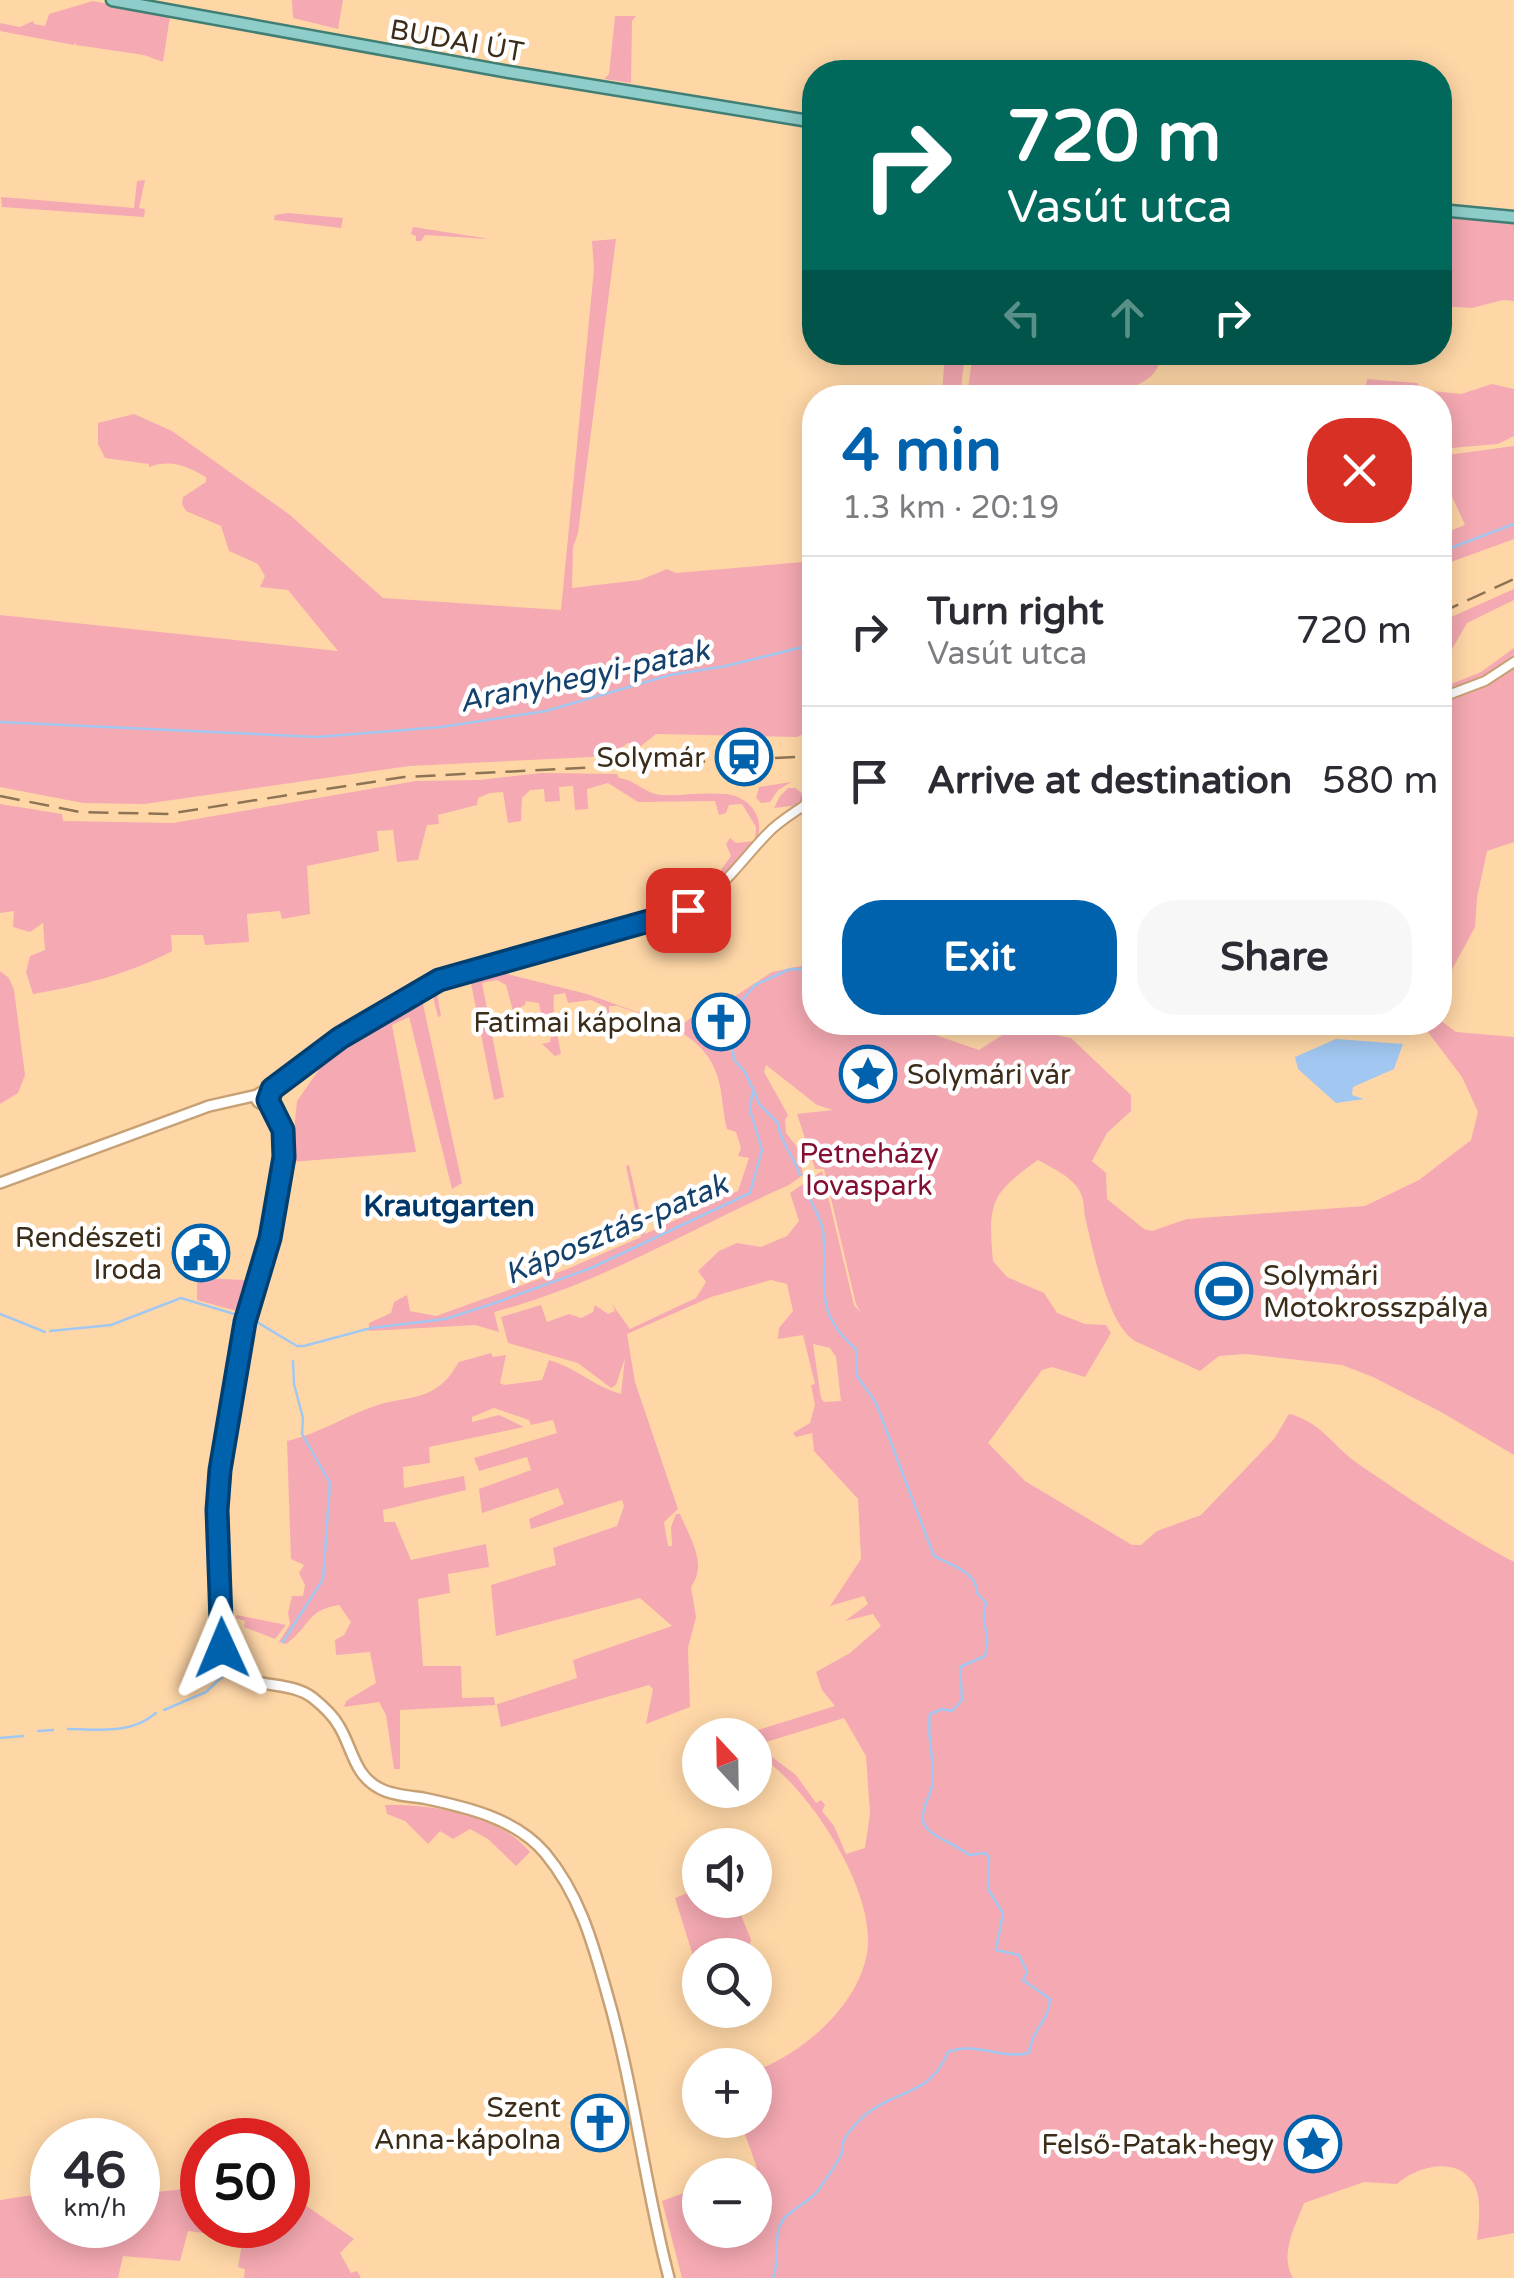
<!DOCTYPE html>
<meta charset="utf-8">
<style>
body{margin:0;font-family:"Varela Round",sans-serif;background:#f7f7f7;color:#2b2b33;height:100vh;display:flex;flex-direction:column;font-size:38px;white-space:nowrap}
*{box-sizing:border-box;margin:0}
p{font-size:32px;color:#7c7c81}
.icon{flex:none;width:55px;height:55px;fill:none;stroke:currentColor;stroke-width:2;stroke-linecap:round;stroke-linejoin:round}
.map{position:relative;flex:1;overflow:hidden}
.details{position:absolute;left:802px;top:385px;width:650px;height:650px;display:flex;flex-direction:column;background:#fff;border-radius:40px;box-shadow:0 5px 25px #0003}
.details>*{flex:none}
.top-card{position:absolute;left:802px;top:60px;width:650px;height:305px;border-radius:40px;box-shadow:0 5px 25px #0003;background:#00695c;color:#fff;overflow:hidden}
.needle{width:65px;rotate:338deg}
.buttons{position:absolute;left:682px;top:1718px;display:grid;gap:20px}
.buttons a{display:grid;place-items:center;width:90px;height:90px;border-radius:50%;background:#fff;box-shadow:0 5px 25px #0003;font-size:50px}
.speed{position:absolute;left:30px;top:2118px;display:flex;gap:20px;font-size:50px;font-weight:700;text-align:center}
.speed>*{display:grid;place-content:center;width:130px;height:130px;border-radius:50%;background:#fff;box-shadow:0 5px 25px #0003;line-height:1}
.speed small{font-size:25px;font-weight:400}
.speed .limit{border:15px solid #d22;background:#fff;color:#111}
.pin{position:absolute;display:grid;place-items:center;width:85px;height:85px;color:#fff;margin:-42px;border-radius:20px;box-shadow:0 5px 15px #0006}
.me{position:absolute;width:110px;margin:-55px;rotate:359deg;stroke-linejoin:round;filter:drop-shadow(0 0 8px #0008)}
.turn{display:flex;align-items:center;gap:35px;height:210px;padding:0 40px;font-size:45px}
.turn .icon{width:130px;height:130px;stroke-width:2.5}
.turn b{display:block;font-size:70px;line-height:85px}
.lanes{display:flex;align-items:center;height:95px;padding:0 40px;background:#0003;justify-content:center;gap:50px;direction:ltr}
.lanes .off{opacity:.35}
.round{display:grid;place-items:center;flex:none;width:105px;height:105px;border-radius:40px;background:#f7f7f7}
.headline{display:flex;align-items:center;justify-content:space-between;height:170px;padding:0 40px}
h1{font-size:60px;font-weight:700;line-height:75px;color:#0061ad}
.action{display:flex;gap:20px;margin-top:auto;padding:20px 40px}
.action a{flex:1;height:115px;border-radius:40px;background:#0061ad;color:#fff;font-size:40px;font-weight:700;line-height:115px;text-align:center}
.action a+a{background:#f7f7f7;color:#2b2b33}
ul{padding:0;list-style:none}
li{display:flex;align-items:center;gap:30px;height:150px;padding:0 40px;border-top:2px solid #e1e1e2}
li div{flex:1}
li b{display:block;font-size:38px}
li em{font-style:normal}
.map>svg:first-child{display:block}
</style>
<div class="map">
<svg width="1514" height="2278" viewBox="0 0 1514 2278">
<rect width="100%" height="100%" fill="#ffd7a7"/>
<path fill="#f5a9b2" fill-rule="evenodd" d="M 292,0 L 343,0 L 338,29 L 293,18 Z
M 93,1 L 170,16 L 163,62 L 144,55 L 76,45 L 76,42 L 74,45 L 0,31 L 0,23 L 20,27 L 33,21 L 34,24 L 45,26 L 49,14 Z
M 615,16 L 636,16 L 632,21 L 631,83 L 604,79 L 609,74 Z
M 145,180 L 139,208 L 145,209 L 144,217 L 2,207 L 1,197 L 134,208 L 137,181 Z
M 288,213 L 343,218 L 341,228 L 274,220 L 275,215 Z
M 1440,214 L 1514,222 L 1514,301 L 1503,300 L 1472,308 L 1440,306 Z
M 413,227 L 490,239 L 425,235 L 421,241 L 416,241 L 416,236 L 411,234 Z
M 616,239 L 578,533 L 573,547 L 572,588 L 640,580 L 667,569 L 676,573 L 815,561 L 815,729 L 797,737 L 656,734 L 641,746 L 628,743 L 619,750 L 615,750 L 612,756 L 409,766 L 144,804 L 83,803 L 0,787 L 0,615 L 338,651 L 288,590 L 260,587 L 265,576 L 258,564 L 229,551 L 221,526 L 186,511 L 182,504 L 183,497 L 206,482 L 206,477 C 186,466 172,459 149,467 L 149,464 L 105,458 L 98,444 L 98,423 L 134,414 L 172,431 L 290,515 L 383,598 L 561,610 L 594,269 L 592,241 Z
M 945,352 L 965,353 L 960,397 L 939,397 L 942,393 Z
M 973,352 L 1160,352 L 1160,353 C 1160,356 1159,365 1157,368 C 1139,407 1005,398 967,397 Z
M 1367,379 L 1417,383 L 1424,390 L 1461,394 L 1492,384 L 1514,389 L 1514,436 L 1498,444 L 1440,449 L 1440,398 L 1364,397 Z
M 1514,446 L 1514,539 L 1440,566 L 1440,535 L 1465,525 L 1440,470 L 1440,456 Z
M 1514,589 L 1514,600 L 1467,623 L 1451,651 L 1440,659 L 1440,622 Z
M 1514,648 L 1514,842 L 1487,851 L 1477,898 L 1475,927 L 1440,992 L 1440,683 L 1444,687 L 1481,672 Z
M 541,773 L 617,774 L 619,778 C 636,780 645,794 662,795 C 682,796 703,792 724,794 C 749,795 768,819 755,843 C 748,855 734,867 725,879 L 721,870 L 731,856 L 726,844 L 730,838 L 736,843 L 755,841 L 756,827 L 742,804 L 729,805 L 726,813 L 719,815 L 715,801 L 638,802 L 608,783 L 587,789 L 588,809 L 575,810 L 573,786 L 559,787 L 560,801 L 545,802 L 544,789 L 530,790 L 522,798 L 521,821 L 508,823 L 503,792 L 490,793 L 478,798 L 477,805 L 438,815 L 439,824 L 427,825 L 418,860 L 397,862 L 393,830 L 377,831 L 379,851 L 307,866 L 310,914 L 282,919 L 280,911 L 247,914 L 249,942 L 205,945 L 203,935 L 171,935 L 172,951 C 130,974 80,986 33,994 L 26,972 L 30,956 L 45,950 L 43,923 L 30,932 L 13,927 L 14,911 L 0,913 L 0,804 L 62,814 L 63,821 L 173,823 L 416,781 L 479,780 Z
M 791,782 L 778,790 L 770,802 L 761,803 L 756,798 L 759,787 Z
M 788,788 L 795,788 L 802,793 L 800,805 L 774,808 L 780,796 Z
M 815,963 L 815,1022 L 900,1023 L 979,1050 L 1015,1027 L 1071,1038 L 1131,1095 L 1131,1111 L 1107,1133 L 1092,1161 L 1106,1173 L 1107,1199 L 1144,1229 L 1152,1231 L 1187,1219 L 1365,1206 L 1419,1180 L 1471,1140 L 1478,1112 L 1462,1077 L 1421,1023 L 1440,1020 L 1456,1032 L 1514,1037 L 1514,1455 L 1441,1412 L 1373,1377 L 1342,1365 L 1246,1354 L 1219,1356 L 1200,1371 L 1135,1341 C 1107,1324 1093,1249 1085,1217 C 1084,1210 1084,1200 1081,1194 C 1075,1178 1052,1168 1038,1160 C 990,1194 988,1203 993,1261 L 1007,1277 L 1044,1293 L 1057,1313 L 1085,1324 L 1106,1325 L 1111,1333 L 1085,1377 L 1052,1367 L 1042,1370 L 988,1443 L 1025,1481 L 1132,1545 L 1141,1545 L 1157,1531 L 1201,1515 L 1274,1439 L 1289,1414 C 1320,1421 1333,1446 1357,1463 C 1408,1498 1459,1533 1514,1562 L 1514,2233 L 1477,2240 C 1479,2223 1482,2199 1474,2184 C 1458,2155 1416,2166 1397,2184 L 1364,2182 L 1304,2203 C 1295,2227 1279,2254 1293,2278 L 682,2278 L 662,2201 L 700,2187 L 700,2230 L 755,2230 L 755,2175 L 736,2175 L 757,2168 L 740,2120 L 755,2120 L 755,2071 C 803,2053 858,2006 867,1953 C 878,1892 806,1782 755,1753 L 755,1735 L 742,1735 L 835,1706 L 822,1690 L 816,1672 L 850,1653 L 881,1626 L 873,1614 L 845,1621 L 868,1604 L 864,1596 L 830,1606 L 861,1559 L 858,1499 L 814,1451 L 812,1433 L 796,1437 L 793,1433 L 810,1423 L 815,1405 L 811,1385 L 815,1384 L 803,1335 L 778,1339 L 779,1328 L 793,1311 L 787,1284 L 771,1280 L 711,1297 L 627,1334 L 635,1382 L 678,1509 L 664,1522 L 668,1546 L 672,1546 L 671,1527 L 676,1514 L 680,1514 C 690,1538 708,1564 691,1587 L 696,1617 L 688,1648 L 690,1707 L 646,1724 L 653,1689 L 649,1685 L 501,1727 L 497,1705 L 400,1710 L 400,1769 L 394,1769 L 386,1715 L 379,1702 L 344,1707 L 346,1701 L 376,1683 L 370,1652 L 336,1655 L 335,1640 L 344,1635 L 351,1622 L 339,1605 C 306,1610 310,1627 286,1644 L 279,1642 L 290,1624 L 288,1613 L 292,1596 L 303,1596 L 305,1585 L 299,1573 L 304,1565 L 291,1559 L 287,1441 C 319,1434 348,1414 381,1404 C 398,1399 418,1399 433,1390 C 446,1383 451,1374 459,1362 L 491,1353 L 493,1357 L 506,1355 L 500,1383 L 504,1385 L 542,1380 L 549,1360 C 575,1367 595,1387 621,1394 L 625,1358 L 616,1385 L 611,1388 L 578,1363 L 508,1343 L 501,1317 L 541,1305 L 547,1322 L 569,1314 L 581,1318 L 593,1312 L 595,1305 L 608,1314 L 615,1311 L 612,1304 L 630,1329 L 696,1298 L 706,1282 L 698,1271 L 719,1251 L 737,1243 L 761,1247 L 787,1236 L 799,1221 L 790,1193 L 822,1171 L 854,1305 L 861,1313 L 856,1304 L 824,1169 L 815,1169 L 797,1114 L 833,1110 L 817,1105 L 766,1065 L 764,1072 L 788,1115 L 785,1120 L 786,1133 L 806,1158 L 800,1159 L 803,1175 L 789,1185 C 692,1228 598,1285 494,1312 L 499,1332 L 475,1325 L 369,1331 L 369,1323 L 391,1313 L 394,1302 L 407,1295 L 410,1311 L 436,1316 L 567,1269 L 641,1237 L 626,1166 L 629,1165 L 645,1234 L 738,1191 L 749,1158 L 738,1156 L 741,1148 L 736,1132 L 727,1129 C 722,1111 723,1092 717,1075 C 703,1032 656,1020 618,1006 L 609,1006 L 609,1023 L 606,1007 L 591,1000 L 568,1003 L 565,993 L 554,995 C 552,1014 558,1036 561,1054 L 555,1056 L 542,1044 L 550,1042 L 552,1030 L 544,1030 L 539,1003 L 526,1001 L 525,1005 L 513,1011 L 506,985 L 497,980 L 482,983 L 504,1097 L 494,1100 L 471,983 L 437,994 L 441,1016 L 438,1017 L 433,996 L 423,1004 L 462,1183 L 452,1189 L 409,1017 L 392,1025 L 416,1152 L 291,1162 L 297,1101 L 330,1054 L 389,1013 L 438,987 L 463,977 L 491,970 L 587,994 L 679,1027 L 692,1017 L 714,1010 L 772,972 ZM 813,1344 L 830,1348 L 836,1357 L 841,1401 L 824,1402 L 821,1398 ZM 494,1408 L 529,1420 L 531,1425 L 553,1420 L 557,1433 L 474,1458 L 479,1471 L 527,1457 L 531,1470 L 479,1489 L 482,1513 L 558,1488 L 564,1504 L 529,1519 L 531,1529 L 622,1500 L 624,1506 L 617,1526 L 553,1548 L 556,1565 L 491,1585 L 496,1636 L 640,1598 L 672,1626 L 573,1660 L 577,1678 L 495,1705 L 494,1697 L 462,1698 L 461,1666 L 423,1666 L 418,1599 L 450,1593 L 448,1574 L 489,1567 L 486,1544 L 411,1560 L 395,1522 L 384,1522 L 383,1510 L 466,1490 L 464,1476 L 404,1488 L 403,1467 L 430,1463 L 429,1447 L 524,1427 L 499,1415 L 472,1422 L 472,1417 ZM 844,1718 L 866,1756 L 870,1814 L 865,1848 L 846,1854 L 834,1826 L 822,1811 L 825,1805 L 821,1800 L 816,1803 L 796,1775 L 756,1745 Z
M 0,971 L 9,978 L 14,990 L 25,1075 L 18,1093 L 0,1104 Z
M 197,1278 L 245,1280 L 237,1311 L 197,1300 Z
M 237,1615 L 286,1625 L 275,1639 L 244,1627 L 245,1621 L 236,1618 Z
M 385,1805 C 432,1804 499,1814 530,1852 L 516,1866 L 488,1839 L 470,1829 L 453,1839 L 440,1831 L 428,1844 L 405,1821 L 387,1814 Z
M 700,1888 L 700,1900 L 735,1900 L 751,1940 L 746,1955 L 700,1955 L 700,1978 L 675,1898 Z
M 202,2187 L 202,2225 L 288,2225 L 288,2193 L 354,2239 L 340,2253 L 351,2273 L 357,2271 L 361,2278 L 244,2278 L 245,2269 L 238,2267 L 243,2238 L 188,2231 L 180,2261 L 123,2256 L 118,2278 L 0,2278 L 0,2200 L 52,2192 L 52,2225 L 138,2225 L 138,2194 Z"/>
<path fill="#a2c8f1" d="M 1336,1039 L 1403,1044 L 1394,1069 L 1353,1087 L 1352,1095 L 1364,1099 L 1336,1103 L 1298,1069 L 1295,1057 Z"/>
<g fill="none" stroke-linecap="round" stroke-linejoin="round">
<path stroke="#a2c8f1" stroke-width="2.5" d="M 1440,552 L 1514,524
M 0,722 L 317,737 L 441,727 L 546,711 L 670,675 L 726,666 L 815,644
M 800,1175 C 794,1157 780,1142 778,1123 L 760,1105 L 745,1072 L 734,1060 L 729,1016 L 755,985 L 790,969 L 815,970
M 0,1314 L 45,1332
M 252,1319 L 297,1346 L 304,1346 L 371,1328 L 445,1319 L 489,1305 L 591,1268 L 750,1193 L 762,1150 L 750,1110 L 753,1087
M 50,1331 L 111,1325 L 181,1298 L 244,1317
M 283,1642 L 323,1579 L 330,1483 L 302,1434 L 303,1418 L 294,1384 L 293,1361
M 164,1710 L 206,1692 L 225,1674
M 68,1729 C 100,1729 130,1735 156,1713
M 38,1731 L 53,1730
M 0,1738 L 23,1736
M 773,2278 C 780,2260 773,2242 780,2225 C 787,2209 811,2203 820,2188 C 826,2178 836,2166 841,2155 C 843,2150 841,2145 844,2140 C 847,2133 858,2121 864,2116 C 895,2089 930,2097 948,2052 C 976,2041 1001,2060 1029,2053 C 1033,2026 1048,2024 1050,1999 L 1023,1980 L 1027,1972 L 1019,1955 L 996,1950 L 1003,1913 L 988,1889 L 989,1857 L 985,1853 L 969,1855 C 957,1844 930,1837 924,1824 C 919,1812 930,1797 932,1786 C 936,1762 926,1738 930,1714 L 942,1709 L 952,1711 L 962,1700 L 960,1667 L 985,1656 C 992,1632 979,1625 986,1603 L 977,1593 C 977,1572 951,1565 934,1556 L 876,1403 L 857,1376 L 856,1349 C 810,1309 829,1283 823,1232 C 821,1217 811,1202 804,1188"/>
<g stroke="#c7a174" stroke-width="12">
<path id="tertiary" d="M 1440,698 L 1485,681 L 1514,662
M 815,793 L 807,798 L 805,805 L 808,812 L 815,816
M 260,1093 L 275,1080 L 308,1065 L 339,1038 L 439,979 L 673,916 C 716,901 737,865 767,834 C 778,822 792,814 805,805"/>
</g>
<g stroke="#c7a174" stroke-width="14">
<path id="secondary" d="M256.5 1098a5.5 5.5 0 1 1 11 0a5.5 5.5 0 1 1-11 0Z
M 268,1100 L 283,1130 L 284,1157 L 270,1238 L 245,1323 L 220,1469 L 217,1509 L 223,1655 C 238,1695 285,1676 313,1698 C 323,1706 333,1715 339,1726 C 352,1747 354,1775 379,1788 C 391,1795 409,1796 423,1798 C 466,1807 515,1818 545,1853 C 579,1894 592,1940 606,1990 C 634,2085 644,2183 669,2278
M 0,1183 L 209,1106 L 258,1095"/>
</g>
<g stroke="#417f75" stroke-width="15">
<path id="primary" d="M 112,0 L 509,72 L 815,122
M 1440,210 L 1514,217"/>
</g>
<use href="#tertiary" stroke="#fff" stroke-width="8"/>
<use href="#secondary" stroke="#fff" stroke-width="9"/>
<use href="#primary" stroke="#8fcdca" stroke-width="10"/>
<path stroke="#8d7455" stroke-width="2.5" stroke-dasharray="20 10" stroke-linecap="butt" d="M 1440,613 L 1514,579
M 0,796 L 80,812 L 167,814 L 404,777 L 815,756"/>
</g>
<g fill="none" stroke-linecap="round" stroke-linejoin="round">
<g stroke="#003f70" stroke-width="25">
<path id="route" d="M 222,1648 L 217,1510 L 220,1470 L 245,1322 L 270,1238 L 284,1157 L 283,1130 L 268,1100 L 272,1089 L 340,1038 L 439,980 L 688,910"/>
</g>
<use href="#route" stroke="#0061ad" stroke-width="18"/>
</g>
<defs>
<g id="station-ring" transform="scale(2.875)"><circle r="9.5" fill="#fff" stroke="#0061ad" stroke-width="1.5"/><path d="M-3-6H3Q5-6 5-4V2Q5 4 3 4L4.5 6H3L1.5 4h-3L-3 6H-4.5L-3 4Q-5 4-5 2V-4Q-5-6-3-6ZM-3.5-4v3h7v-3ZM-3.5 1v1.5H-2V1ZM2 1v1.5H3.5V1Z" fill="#0061ad"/></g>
<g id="church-ring" transform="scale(2.875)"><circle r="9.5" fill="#fff" stroke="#0061ad" stroke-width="1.5"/><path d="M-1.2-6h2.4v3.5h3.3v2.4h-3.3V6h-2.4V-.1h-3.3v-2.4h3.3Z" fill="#0061ad"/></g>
<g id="sight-ring" transform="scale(2.875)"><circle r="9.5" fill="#fff" stroke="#0061ad" stroke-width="1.5"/><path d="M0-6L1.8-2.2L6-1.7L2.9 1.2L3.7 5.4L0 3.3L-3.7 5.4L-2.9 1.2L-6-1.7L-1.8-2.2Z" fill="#0061ad"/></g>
<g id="civic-ring" transform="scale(2.875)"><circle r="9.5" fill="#fff" stroke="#0061ad" stroke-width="1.5"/><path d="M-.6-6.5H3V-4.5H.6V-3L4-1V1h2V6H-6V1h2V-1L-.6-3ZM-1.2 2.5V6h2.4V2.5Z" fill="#0061ad"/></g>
<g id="stadium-ring" transform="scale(2.875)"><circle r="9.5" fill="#fff" stroke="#0061ad" stroke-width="1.5"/><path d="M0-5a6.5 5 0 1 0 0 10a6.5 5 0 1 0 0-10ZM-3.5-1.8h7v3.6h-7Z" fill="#0061ad"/></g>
</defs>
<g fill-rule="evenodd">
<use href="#station-ring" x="744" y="757"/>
<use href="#church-ring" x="721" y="1022"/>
<use href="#sight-ring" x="868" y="1074"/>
<use href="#civic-ring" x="201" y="1253"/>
<use href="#stadium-ring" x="1224" y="1291"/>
<use href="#church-ring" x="600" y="2123"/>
<use href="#sight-ring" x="1313" y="2144"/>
</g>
<g text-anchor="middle" stroke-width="9" stroke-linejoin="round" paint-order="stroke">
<g font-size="28" fill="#3c2d1a" stroke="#fff">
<text transform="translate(457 40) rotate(10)" y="10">BUDAI ÚT</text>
</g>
<g font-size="28" fill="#3c2d1a" stroke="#fff" text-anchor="end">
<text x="705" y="767">Solymár</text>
<text x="682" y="1032">Fatimai kápolna</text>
<text x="907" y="1084" text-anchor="start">Solymári vár</text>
<text x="162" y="1247">Rendészeti<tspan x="162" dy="32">Iroda</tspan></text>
<text x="1263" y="1285" text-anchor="start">Solymári<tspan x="1263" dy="32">Motokrosszpálya</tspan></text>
<text x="561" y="2117">Szent<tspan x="561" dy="32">Anna-kápolna</tspan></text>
<text x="1274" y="2154">Felső-Patak-hegy</text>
</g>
<g font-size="28" fill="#840f33" stroke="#fff">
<text x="869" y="1163">Petneházy<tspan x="869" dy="32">lovaspark</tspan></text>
</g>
<g font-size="30" font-style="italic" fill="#15416d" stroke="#fff">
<text transform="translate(584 676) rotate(-12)" y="10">Aranyhegyi-patak</text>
<text transform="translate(616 1229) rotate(-23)" y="10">Káposztás-patak</text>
</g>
<g font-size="30" font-weight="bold" fill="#003768" stroke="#fff">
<text x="449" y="1216">Krautgarten</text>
</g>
</g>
</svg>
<div class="buttons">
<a><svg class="needle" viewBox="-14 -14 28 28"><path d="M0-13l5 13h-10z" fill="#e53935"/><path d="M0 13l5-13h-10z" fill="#7c7c81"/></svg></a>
<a><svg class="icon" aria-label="sound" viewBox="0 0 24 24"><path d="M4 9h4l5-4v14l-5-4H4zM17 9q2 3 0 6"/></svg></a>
<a><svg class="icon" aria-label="search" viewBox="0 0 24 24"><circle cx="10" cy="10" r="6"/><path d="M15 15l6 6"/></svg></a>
<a>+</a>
<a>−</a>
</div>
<div class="speed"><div>46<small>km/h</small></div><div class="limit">50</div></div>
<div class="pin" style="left:688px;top:910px;background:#d93025"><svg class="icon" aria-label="arrive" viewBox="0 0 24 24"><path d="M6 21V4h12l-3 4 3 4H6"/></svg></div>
<svg class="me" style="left:222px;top:1648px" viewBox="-20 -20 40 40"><path d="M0-17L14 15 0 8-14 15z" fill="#0061ad" stroke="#fff" stroke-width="4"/></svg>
<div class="top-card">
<div class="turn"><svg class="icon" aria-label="right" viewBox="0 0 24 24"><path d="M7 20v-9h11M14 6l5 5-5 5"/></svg><div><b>720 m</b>Vasút utca</div></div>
<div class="lanes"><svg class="icon off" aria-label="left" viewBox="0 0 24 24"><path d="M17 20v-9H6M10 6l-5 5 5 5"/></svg><svg class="icon off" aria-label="ahead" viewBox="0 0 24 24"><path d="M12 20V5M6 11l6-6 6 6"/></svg><svg class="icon" aria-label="right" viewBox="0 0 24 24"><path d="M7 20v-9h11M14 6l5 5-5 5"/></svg></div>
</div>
<section class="details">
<div class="headline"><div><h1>4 min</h1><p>1.3 km · 20:19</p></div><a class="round" style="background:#d93025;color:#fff"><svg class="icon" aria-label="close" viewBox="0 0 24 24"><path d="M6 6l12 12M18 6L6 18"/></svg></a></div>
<ul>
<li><svg class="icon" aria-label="right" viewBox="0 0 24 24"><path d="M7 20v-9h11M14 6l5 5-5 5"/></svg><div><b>Turn right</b><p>Vasút utca</p></div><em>720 m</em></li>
<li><svg class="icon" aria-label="arrive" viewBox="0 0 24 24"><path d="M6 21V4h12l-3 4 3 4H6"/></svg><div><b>Arrive at destination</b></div><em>580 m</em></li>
</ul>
<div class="action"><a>Exit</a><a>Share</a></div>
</section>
</div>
